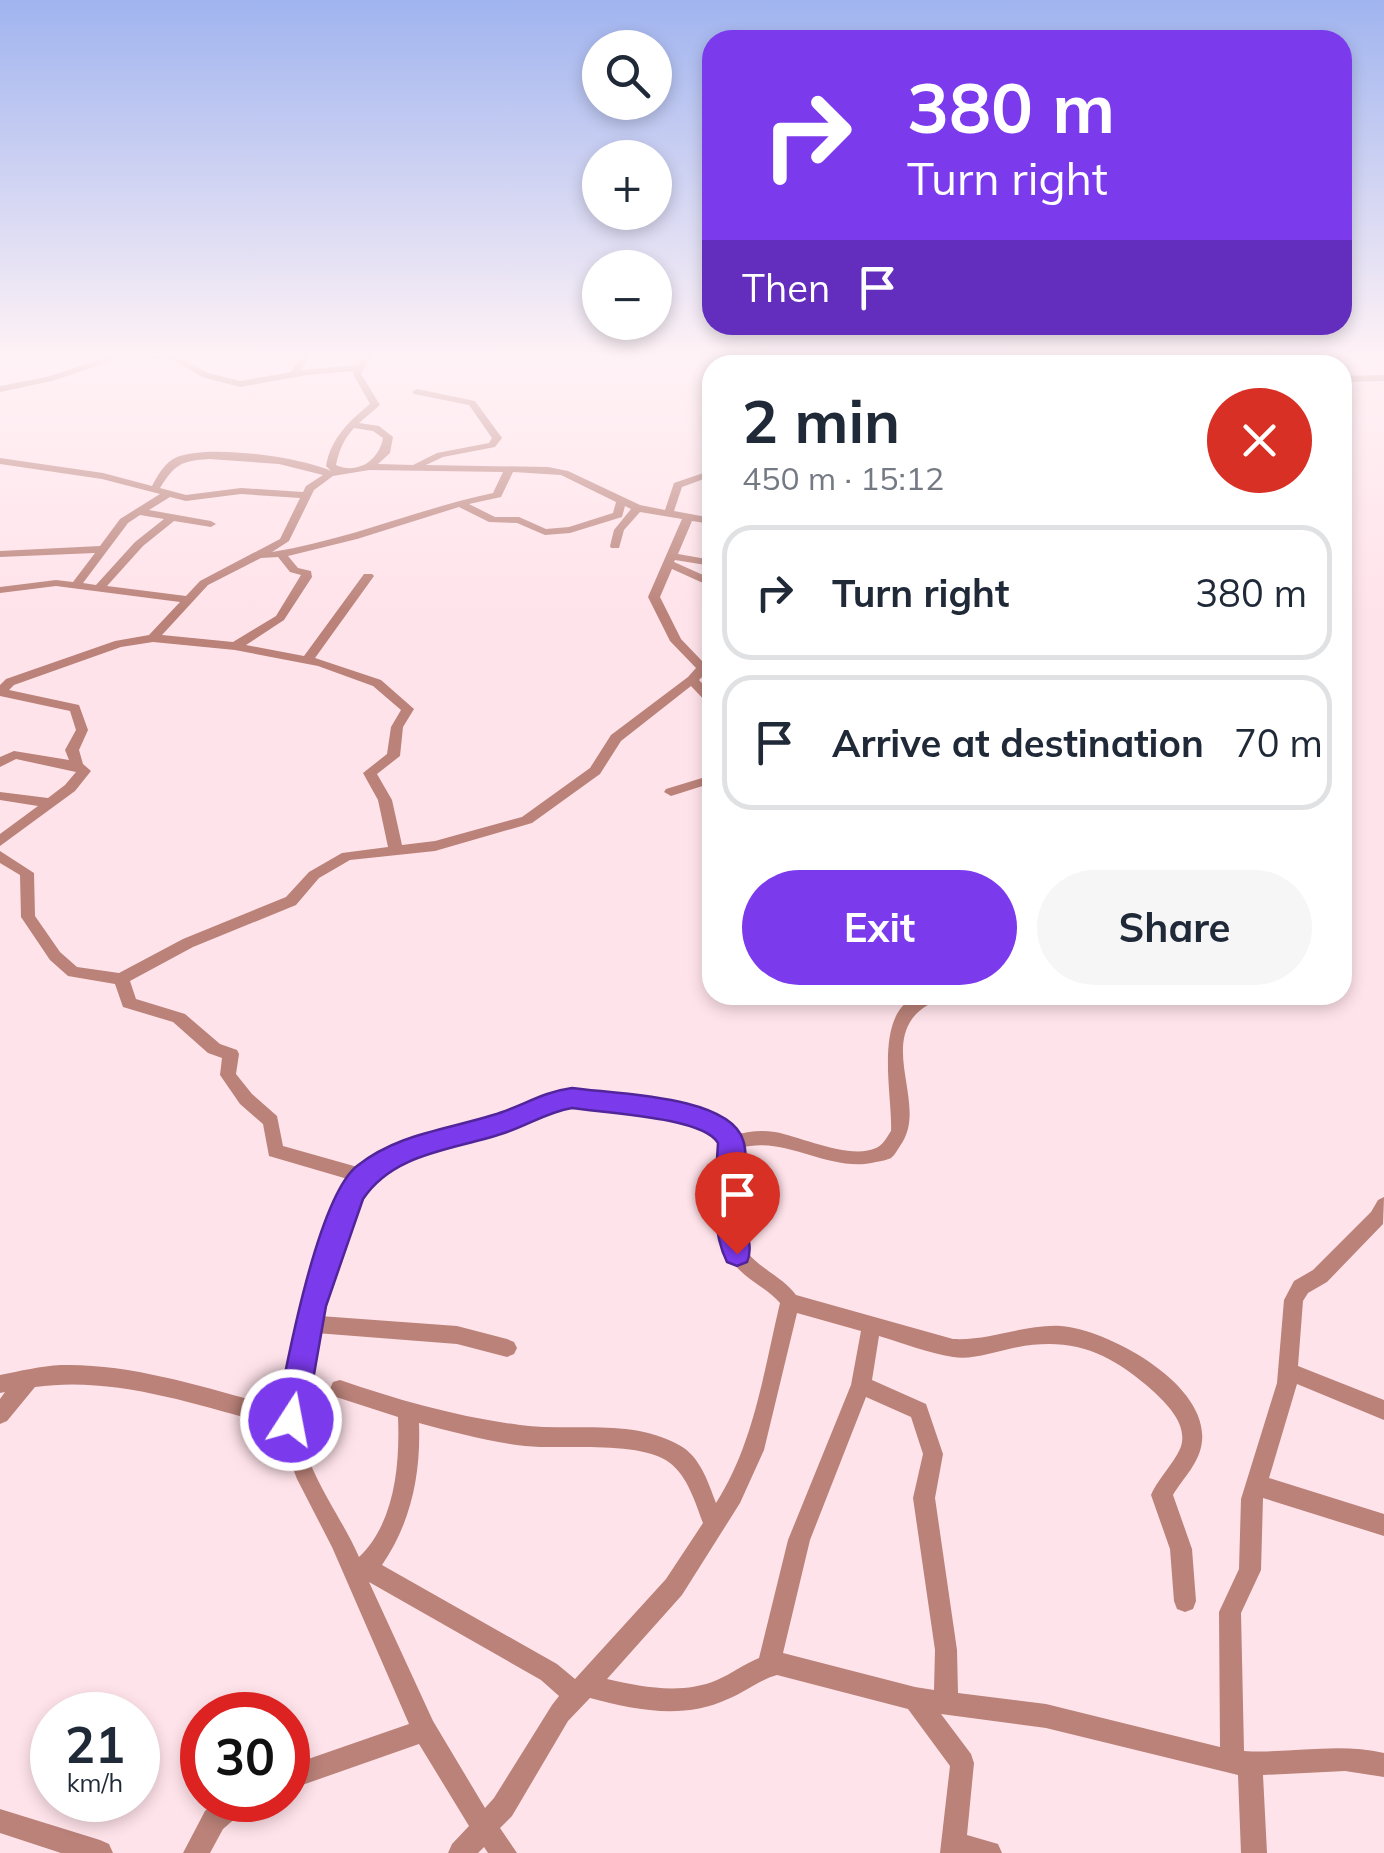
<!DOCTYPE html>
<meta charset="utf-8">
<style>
body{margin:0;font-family:Mulish,sans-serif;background:#f6f6f7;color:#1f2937;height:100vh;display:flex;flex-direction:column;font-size:38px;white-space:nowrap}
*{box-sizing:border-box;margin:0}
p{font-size:32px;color:#747a83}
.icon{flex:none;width:55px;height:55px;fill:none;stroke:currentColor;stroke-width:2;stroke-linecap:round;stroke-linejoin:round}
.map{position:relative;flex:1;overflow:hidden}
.panel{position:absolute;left:702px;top:355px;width:650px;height:650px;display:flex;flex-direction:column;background:#fff;border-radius:30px;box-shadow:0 5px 15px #0003}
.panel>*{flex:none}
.banner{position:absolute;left:702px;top:30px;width:650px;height:305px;border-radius:30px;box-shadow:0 5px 15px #0003;background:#7c3aed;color:#fff;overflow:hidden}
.controls{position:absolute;left:582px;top:30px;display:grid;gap:20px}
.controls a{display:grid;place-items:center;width:90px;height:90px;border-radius:50%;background:#fff;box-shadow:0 5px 15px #0003;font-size:50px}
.speed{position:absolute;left:30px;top:1692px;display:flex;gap:20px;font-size:50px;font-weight:700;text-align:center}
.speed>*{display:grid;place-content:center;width:130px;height:130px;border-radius:50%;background:#fff;box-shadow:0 5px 15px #0003;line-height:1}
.speed small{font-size:25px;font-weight:400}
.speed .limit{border:15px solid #d22;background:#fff;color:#111}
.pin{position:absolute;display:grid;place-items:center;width:85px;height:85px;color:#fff;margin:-102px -42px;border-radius:50% 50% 50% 0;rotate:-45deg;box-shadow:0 0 10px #0007}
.pin .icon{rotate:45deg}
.me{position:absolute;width:110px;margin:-55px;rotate:11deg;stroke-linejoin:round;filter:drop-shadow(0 0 8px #0008)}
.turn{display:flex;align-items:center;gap:35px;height:210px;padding:0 40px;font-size:45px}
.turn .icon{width:130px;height:130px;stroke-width:2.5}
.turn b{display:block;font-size:70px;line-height:85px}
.then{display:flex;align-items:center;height:95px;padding:0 40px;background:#0003;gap:20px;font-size:38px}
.round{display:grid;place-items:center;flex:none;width:105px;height:105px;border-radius:52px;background:#f6f6f7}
.headline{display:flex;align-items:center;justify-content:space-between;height:170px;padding:0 40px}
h1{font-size:60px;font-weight:700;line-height:75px}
.primary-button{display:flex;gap:20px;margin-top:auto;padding:20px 40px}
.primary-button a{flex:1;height:115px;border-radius:60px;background:#7c3aed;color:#fff;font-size:40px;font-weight:700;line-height:115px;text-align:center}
.primary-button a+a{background:#f6f6f7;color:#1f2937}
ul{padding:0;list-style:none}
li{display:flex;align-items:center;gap:30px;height:135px;margin:0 20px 15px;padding:0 20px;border:5px solid #e0e1e3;border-radius:30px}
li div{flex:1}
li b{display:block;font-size:38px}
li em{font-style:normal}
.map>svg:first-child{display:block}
</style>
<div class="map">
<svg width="1384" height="1853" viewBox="0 0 1384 1853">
<rect width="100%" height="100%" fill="#ffe3ea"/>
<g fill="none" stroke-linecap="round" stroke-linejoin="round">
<path fill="#ba8279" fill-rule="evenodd" d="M 117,354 L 177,356 L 208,373 L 240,381 L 291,372 L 303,354 L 311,354 L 301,370 L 358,365 L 365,354 L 373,354 L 361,374 L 380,405 L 359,423 L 379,426 L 393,437 L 390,453 L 378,464 L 413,465 L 437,453 L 489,443 L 492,438 L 469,405 L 414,394 L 412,392 L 417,389 L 475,401 L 502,438 L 495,447 L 443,457 L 426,465 L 548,467 L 568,471 L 640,505 L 665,510 L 674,483 L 712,470 L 712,476 L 682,487 L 674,511 L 712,518 L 712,524 L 692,521 L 678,554 L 712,560 L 712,566 L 675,560 L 674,562 L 712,579 L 712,596 L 708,595 L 703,583 L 672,569 L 660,597 L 681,639 L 702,661 L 708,654 L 712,654 L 710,669 L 699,680 L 712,694 L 712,705 L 708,704 L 691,686 L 621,741 L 600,774 L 532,823 L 435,851 L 350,860 L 319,878 L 296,905 L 193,947 L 130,981 L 136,999 L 185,1014 L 220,1044 L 237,1050 L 239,1054 L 236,1074 L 252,1094 L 277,1116 L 283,1146 L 361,1168 C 399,1137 446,1135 491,1121 C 516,1112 536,1096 562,1092 C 597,1087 721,1100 736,1135 C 749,1131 761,1130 775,1132 C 802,1137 850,1160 876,1148 C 883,1145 887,1137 891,1131 C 893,1096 872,1012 918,996 C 925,994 934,995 942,995 C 933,1004 920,1007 912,1019 C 886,1056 927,1110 900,1146 C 897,1150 895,1155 891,1158 C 890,1159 878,1162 876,1162 C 830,1174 787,1135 740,1148 C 744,1177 729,1229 747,1252 C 761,1270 783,1277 796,1295 L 953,1339 C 990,1341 1024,1324 1061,1326 C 1109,1330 1208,1384 1202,1441 C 1200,1463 1183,1478 1173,1495 L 1192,1549 L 1196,1601 L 1193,1609 L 1185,1612 L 1177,1609 L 1174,1601 L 1170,1549 L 1151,1495 C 1158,1478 1180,1457 1182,1442 C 1185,1422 1167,1404 1153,1391 C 1109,1352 1072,1336 1013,1348 C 994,1352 973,1360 953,1357 C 928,1353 903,1343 879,1336 L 872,1380 L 926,1404 L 943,1454 L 935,1498 L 957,1650 L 958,1693 L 1046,1704 L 1220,1747 L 1219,1612 L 1239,1569 L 1241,1499 L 1277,1383 L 1284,1300 L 1294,1281 L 1313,1270 L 1371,1212 L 1378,1200 L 1384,1197 L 1383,1224 L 1327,1282 L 1308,1293 L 1303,1301 L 1298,1366 L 1384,1400 L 1384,1420 L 1297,1384 L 1269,1478 L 1384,1514 L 1384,1536 L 1263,1498 L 1261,1570 L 1241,1613 L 1244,1751 C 1291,1754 1337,1742 1384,1753 L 1384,1777 L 1345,1771 L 1263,1775 L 1267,1853 L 1241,1853 L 1238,1775 L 1046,1728 L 941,1714 L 971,1754 L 974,1763 L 967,1835 L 998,1844 L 1002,1853 L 940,1853 L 950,1766 L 908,1709 L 777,1675 C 759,1680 745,1692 728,1699 C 683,1720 635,1710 590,1698 L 568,1721 L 512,1816 L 500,1828 L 517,1853 L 488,1853 L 484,1847 L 478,1853 L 448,1853 L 452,1844 L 469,1826 L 419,1744 L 288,1790 L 288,1766 L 409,1724 L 332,1547 L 297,1479 L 283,1443 L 281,1427 C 202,1407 117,1375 35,1387 L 7,1421 L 0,1424 L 0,1399 L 5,1392 L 0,1393 L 0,1375 C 20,1371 41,1366 61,1365 C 135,1363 211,1390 282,1408 C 292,1342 314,1235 351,1180 L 269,1156 L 263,1124 L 240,1104 L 220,1075 L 222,1058 L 208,1053 L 173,1022 L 123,1007 L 115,984 L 68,976 L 50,960 L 21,917 L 20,875 L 0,863 L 0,851 L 34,873 L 35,916 L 60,952 L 77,967 L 119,973 L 183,939 L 286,897 L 309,872 L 342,853 L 388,847 L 378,800 L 363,773 L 387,754 L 391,727 L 401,710 L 373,686 L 318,666 L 235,650 L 153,642 L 121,647 L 14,685 L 9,690 L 79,705 L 88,730 L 79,750 L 83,764 L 91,771 L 75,791 L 0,846 L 0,834 L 38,806 L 0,800 L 0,792 L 48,798 L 65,785 L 76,772 L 16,759 L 0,767 L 0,757 L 14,751 L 69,760 L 65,750 L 76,730 L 70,711 L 0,696 L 0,685 L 6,679 L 115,641 L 149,635 L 180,602 L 56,586 L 0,593 L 0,587 L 56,580 L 73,582 L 95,553 L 0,557 L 0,551 L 100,546 L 120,519 L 160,494 L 102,479 L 0,464 L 0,458 L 103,473 L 152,486 C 158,475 165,462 177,457 C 210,444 299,457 331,471 L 326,466 C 331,438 349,421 370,404 L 353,374 L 354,371 L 307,375 L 240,387 L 202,377 L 175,361 L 130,355 L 52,381 L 0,392 L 0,386 L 47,377 ZM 354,428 L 373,431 L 383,438 C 379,460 358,475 336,465 C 339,450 344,439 354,428 ZM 209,459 L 279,464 L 323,475 L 306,486 L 303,492 L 241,488 L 186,495 L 160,488 C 175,464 181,461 209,459 ZM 369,470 L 503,472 L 493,493 C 418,509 348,540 272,552 L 289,541 L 314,490 L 333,476 ZM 513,472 L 561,475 L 616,502 L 613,513 L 569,527 L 546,529 L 519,517 L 495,517 L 469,504 L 501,497 ZM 241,494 L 300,498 L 280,539 L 200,581 L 186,596 L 107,586 L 143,546 L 174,521 L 211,527 L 216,524 L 211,521 L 149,510 L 170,497 L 186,501 ZM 625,506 L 631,509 L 614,530 L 610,546 L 611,548 L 619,548 L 624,530 L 640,512 L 682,519 L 648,597 L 670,641 L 696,668 L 688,677 L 611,735 L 590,768 L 522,817 L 435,841 L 402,845 L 392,800 L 377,774 L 400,756 L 403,727 L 414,709 L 381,680 L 315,658 L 374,576 L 372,574 L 364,574 L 304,656 L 246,645 L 284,620 L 312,577 L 311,571 L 298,568 L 288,556 L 357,539 L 459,507 L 489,522 L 517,523 L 545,535 L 570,533 L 622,517 ZM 140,515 L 164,519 L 135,542 L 96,585 L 83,583 L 128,523 ZM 278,557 L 290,572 L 301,575 L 276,616 L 233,642 L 162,635 L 208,585 L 261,558 ZM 589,1104 C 633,1107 680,1112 719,1135 C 733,1176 706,1223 732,1261 C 744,1279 766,1287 780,1303 C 764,1370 754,1444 716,1503 C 708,1482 700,1456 679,1445 C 631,1418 572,1432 520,1425 C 458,1417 398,1400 340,1380 L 333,1382 L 330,1389 L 333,1396 L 398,1417 C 400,1464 395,1523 359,1557 C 342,1517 304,1470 301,1427 C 300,1397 309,1363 316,1333 L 457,1344 L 507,1357 L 514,1354 L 517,1348 L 514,1342 L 507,1339 L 457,1326 L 320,1316 L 336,1258 L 359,1198 L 369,1182 L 385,1169 L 417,1153 L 490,1135 L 515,1126 L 550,1108 ZM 797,1313 L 861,1331 L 851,1385 L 788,1540 L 759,1658 C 744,1664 731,1674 717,1680 C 682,1695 642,1687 607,1679 L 682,1595 L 740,1503 L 764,1450 ZM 866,1397 L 911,1417 L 923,1454 L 913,1498 L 935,1650 L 934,1690 L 915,1687 L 783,1653 L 810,1540 ZM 419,1423 C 453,1432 489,1442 525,1446 C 563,1450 640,1440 670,1463 C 688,1477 695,1502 703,1523 L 666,1579 L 575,1679 L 557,1664 L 382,1565 C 411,1523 421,1474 419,1423 ZM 369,1582 L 541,1680 L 559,1696 L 552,1705 L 494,1798 L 485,1808 L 433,1721 Z
M 847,354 L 855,354 L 858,365 L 850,365 Z
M 902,354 L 913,354 L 935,365 L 924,365 Z
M 1061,354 L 1074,354 L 1073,356 L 1092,365 C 1082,365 1075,360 1065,359 C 1055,358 1040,365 1028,365 Z
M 1180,354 L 1195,354 L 1237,365 L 1221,365 Z
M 1384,375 L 1384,381 L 1342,382 L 1342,376 Z
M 712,775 L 712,783 L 671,796 L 664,792 L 666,789 Z
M 218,1800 L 249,1800 L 246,1809 L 223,1829 L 210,1853 L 183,1853 L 205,1811 Z
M 0,1809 L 100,1840 L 109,1844 L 113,1853 L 61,1853 L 0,1833 Z"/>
</g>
<linearGradient id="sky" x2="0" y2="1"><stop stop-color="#a0b4ef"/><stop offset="0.58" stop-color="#fff2f6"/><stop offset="1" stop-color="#fff2f6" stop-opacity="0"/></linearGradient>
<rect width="1384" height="613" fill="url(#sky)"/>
<path fill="#7c3aed" stroke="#51269a" stroke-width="2.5" d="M 572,1088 C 613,1094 729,1095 743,1140 C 749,1157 743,1184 742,1202 C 742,1222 755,1245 747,1262 L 737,1266 L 727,1262 C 709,1225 716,1182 718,1143 C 703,1117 603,1113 572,1108 C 548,1112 530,1124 507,1132 C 457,1150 395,1151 363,1199 L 326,1306 L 306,1420 L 302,1430 L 291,1435 L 280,1430 L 276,1420 C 286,1367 317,1198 357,1166 C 397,1134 445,1130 493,1115 C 521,1107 542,1092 572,1088 Z"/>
</svg>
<div class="controls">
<a><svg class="icon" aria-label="search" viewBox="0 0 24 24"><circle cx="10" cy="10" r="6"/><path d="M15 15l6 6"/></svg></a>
<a>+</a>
<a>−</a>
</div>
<div class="speed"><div>21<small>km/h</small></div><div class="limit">30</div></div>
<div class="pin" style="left:737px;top:1254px;background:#d93025"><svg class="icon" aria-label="arrive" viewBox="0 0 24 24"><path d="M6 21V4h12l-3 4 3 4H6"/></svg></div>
<svg class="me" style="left:291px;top:1420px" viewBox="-20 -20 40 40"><circle r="17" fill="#7c3aed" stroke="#fff" stroke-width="3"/><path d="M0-11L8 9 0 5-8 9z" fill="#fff"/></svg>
<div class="banner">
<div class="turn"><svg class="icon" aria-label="right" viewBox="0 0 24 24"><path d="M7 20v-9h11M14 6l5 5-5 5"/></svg><div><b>380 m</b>Turn right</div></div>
<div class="then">Then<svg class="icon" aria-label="arrive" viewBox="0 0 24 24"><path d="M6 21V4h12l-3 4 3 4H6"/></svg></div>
</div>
<section class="panel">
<div class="headline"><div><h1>2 min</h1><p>450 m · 15:12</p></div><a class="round" style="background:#d93025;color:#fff"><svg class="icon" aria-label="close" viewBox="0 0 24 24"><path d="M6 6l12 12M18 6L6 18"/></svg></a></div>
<ul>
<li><svg class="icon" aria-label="right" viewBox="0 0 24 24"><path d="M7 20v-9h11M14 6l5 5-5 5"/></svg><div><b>Turn right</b></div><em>380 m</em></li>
<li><svg class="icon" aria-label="arrive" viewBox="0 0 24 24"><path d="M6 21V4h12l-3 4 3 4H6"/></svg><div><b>Arrive at destination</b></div><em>70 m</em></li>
</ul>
<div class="primary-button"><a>Exit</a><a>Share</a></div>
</section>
</div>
